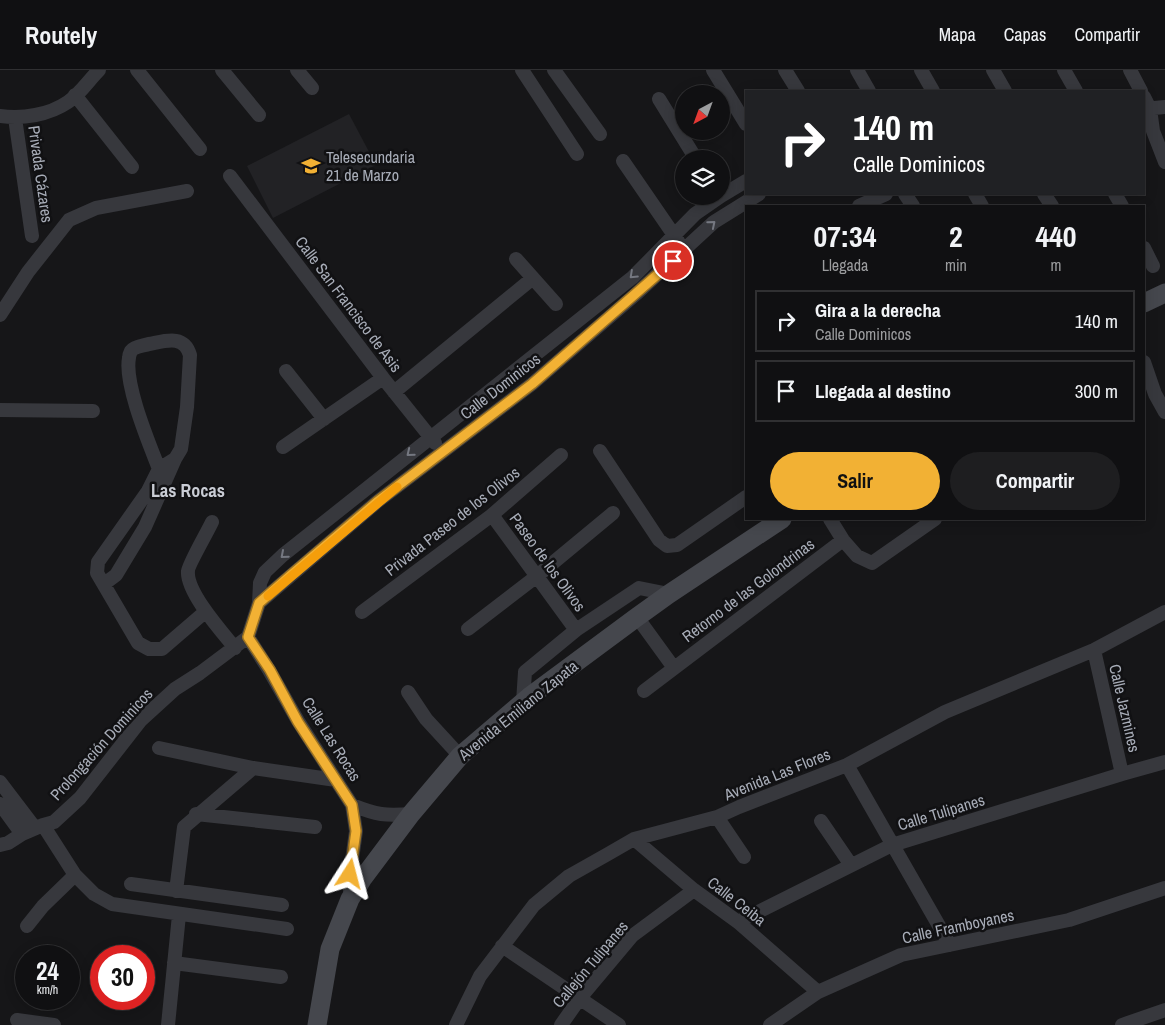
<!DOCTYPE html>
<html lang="es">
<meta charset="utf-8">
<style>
body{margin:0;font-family:"Archivo Narrow",sans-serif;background:#1e1e20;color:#f1f3f6;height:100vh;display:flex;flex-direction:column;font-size:19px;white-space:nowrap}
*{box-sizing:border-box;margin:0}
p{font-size:16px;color:#9c9d9f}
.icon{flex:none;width:28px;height:28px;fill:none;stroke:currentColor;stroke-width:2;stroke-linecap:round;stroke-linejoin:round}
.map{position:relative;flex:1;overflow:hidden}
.side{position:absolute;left:745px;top:135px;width:400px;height:315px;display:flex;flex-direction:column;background:#101012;border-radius:0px;box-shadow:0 2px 12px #0003,0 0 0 1px #303032}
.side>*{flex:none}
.hud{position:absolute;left:745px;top:20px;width:400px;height:105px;border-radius:0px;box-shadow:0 2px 12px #0003,0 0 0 1px #303032;background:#202124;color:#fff;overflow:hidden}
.needle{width:32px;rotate:221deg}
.buttons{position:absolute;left:675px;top:15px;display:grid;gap:10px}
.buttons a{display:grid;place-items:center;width:55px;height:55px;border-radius:50%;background:#101012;box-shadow:0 2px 12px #0003,0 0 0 1px #303032;font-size:25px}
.speed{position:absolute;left:15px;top:875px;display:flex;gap:10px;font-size:25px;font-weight:700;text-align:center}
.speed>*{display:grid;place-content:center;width:65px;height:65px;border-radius:50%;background:#101012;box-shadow:0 2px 12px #0003,0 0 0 1px #303032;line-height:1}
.speed small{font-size:12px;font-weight:400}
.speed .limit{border:8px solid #d22;background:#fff;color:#111}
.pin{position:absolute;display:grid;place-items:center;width:42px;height:42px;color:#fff;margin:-21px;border:2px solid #fff;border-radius:50%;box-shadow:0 1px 5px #0007}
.me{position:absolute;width:55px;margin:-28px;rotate:9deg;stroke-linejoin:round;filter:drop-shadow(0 0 4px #0008)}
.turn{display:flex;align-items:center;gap:18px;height:105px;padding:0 25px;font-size:22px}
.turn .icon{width:65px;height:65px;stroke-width:2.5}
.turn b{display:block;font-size:35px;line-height:42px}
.eta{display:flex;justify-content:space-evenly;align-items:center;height:85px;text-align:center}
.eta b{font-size:30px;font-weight:800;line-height:35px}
.primary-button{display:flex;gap:10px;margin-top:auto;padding:10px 25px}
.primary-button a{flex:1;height:58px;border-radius:30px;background:#f2b134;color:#111;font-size:20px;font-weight:800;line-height:58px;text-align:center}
.primary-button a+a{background:#1e1e20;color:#f1f3f6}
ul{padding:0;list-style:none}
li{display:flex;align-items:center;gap:15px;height:62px;margin:0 10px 8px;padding:0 15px;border:2px solid #303032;border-radius:0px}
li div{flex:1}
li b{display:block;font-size:19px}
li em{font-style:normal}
header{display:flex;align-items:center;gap:30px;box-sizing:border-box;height:70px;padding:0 25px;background:#101012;border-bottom:1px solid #303032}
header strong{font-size:24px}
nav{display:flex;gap:28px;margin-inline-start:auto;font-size:18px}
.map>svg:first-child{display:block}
</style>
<header>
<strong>Routely</strong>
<nav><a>Mapa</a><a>Capas</a><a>Compartir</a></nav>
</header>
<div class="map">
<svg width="1165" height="955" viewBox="0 0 1165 955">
<rect width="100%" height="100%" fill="#161618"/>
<path fill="#222225" d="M 349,44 L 376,95 L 273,148 L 247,96 Z"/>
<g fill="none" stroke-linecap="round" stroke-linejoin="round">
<path stroke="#37383d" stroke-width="14" d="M 137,0 L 200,79
M 222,0 L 259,45
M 297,0 L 312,18
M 522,0 L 577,84
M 554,0 L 600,64
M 713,0 L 746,54
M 785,0 L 798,21
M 857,0 L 869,21
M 921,0 L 933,21
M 993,0 L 1005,21
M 1064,0 L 1076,21
M 1130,0 L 1141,21
M 75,25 L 132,97
M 1144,27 L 1150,39 L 1153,61 L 1165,92
M 659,29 L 696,89
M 1144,39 L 1165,37
M 0,46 C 23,49 49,45 68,32 C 80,24 89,10 99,0
M 15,48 L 32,166
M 623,91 L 678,171
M 230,106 L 383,308 L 435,373
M 905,124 L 913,136
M 975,124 L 982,136
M 1044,124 L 1052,136
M 1115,124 L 1122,136
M 721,126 L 746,111
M 859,136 L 886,124
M 1144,178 L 1153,196
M 516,189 L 556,234
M 0,245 L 28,202 L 69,150 L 96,138 L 187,121
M 1144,292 L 1155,324 L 1165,342
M 286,301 L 324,349
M 394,322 L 533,208
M 0,340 L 93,341
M 283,377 L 383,308
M 600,381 L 659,470 L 667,476 L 677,475 L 746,427
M 159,399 C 149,373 124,314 129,288 C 129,286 130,283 131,281 C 135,276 143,276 149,274 C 165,271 184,264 190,285 L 187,337 L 181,379 L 175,389 L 159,399 L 148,421 L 98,492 L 97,503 L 138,573 L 149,579 L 162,579 L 205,542
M 492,445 L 576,560
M 830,449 L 843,470 L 857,486 L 872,493 L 935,449
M 212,452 C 208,461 188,495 188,501 C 186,522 222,562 235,578
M 104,514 L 116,505 L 145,457 L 175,389
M 259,533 L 378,431 L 532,314 L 636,224 L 714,152 L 759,124
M 362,542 L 492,445 L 561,385
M 637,547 L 674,598
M 468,559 L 537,506 L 613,443
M 248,567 L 259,533 L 260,513 L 265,502 L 283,485 L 633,207 L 695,144 L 721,126
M 248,567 L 269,600 L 298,651 L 352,735 L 356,761 L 350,804 L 350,829
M 1094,580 L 1122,704
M 644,621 L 843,470
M 408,622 L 426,649 L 460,686
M 523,632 L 525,602 L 576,560 L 639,518 L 669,524
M 159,678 L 253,698 L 336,710
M 847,695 L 950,875
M 0,712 L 35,758
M 0,734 L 22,764
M 352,735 C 377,745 385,746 411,744
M 196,744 L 315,757
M 717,747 L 744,787
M 821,751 L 851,795
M 43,755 L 75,805 L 94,824 L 112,834 L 287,859
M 634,769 L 694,820 L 738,852 L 818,922
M 0,775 L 8,773 L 22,764 L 43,755 L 54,752 L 80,728 L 141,650 L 175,619 L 200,603 L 248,567
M 131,814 L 282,835
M 176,821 L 184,757 L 253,698
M 738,852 L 892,775 L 1122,704 L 1165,692
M 27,856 L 43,836 L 75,805
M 502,876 L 619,955
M 174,893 L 281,907
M 17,950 L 54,955
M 168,955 L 179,845
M 456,955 L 480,906 L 534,835 L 569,806 L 608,784 L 634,769 L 717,747 L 739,737 L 847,695 L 945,642 L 1094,580 L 1165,542
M 561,955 L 580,928 L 632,866 L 694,820
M 770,955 L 818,922 L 901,885 L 1069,850 L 1165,818
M 1122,955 L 1165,940"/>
<path stroke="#45474d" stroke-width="19" d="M 1144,233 L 1165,223
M 317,955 L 330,879 L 350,829 L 363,808 L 411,744 L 460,686 L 529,627 L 637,547 L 669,524 L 782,449"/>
</g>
<defs><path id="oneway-chevron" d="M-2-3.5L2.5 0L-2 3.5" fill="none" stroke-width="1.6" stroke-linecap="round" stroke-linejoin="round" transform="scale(1.25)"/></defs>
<g stroke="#757881">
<use href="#oneway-chevron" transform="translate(712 154) rotate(-40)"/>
<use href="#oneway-chevron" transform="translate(633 205) rotate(137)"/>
<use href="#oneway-chevron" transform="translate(410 383) rotate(141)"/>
<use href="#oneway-chevron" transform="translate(284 485) rotate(139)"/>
</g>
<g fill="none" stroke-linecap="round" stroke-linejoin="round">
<g stroke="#9d7322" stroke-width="12">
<path id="route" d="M 350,804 L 356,761 L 352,735 L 298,652 L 270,600 L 248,567 L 259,533 L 291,505 L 378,431 L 532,314 L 673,191"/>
</g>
<use href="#route" stroke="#f2b134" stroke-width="9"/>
<path stroke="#f59e0b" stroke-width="9" d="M 268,526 L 397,417"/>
</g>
<defs>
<g id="school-bare" transform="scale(1.5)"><path d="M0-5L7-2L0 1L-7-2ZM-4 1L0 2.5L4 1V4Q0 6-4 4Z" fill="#f2b134" stroke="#111113" stroke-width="2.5" paint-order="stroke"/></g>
</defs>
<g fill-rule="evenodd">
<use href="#school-bare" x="311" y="96"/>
</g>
<g text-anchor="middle" stroke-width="5" stroke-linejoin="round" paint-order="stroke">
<g font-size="16" fill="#a8adb8" stroke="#111113" text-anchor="start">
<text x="326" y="93">Telesecundaria<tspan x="326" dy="18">21 de Marzo</tspan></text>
</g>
<g font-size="16" fill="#a8adb8" stroke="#111113">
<text transform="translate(41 104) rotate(82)" y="6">Privada Cázares</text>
<text transform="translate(349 234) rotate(53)" y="6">Calle San Francisco de Asis</text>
<text transform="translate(500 316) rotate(-38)" y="6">Calle Dominicos</text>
<text transform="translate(452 451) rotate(-38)" y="6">Privada Paseo de los Olivos</text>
<text transform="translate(548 492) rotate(54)" y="6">Paseo de los Olivos</text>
<text transform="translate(748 520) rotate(-37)" y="6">Retorno de las Golondrinas</text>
<text transform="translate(1125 638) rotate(77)" y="6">Calle Jazmines</text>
<text transform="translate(518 640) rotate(-39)" y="6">Avenida Emiliano Zapata</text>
<text transform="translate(332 669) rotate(58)" y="6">Calle Las Rocas</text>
<text transform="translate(101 674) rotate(-48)" y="6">Prolongación Dominicos</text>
<text transform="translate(777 704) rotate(-22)" y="6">Avenida Las Flores</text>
<text transform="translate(941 742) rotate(-17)" y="6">Calle Tulipanes</text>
<text transform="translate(737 831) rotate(38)" y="6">Calle Ceiba</text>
<text transform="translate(958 856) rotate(-12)" y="6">Calle Framboyanes</text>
<text transform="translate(590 894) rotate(-50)" y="6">Callejón Tulipanes</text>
</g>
<g font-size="18" font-weight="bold" fill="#c9ccd4" stroke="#111113">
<text x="188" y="427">Las Rocas</text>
</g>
</g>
</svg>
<div class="buttons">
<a><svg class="needle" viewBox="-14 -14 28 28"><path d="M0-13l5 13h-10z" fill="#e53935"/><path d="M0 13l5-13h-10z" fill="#9c9d9f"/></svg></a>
<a><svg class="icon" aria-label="layers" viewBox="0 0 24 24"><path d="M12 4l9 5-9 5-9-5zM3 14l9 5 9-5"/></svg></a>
</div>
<div class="speed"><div>24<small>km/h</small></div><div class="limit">30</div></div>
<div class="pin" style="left:673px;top:191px;background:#d93025"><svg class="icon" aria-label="arrive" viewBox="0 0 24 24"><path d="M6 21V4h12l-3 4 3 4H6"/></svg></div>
<svg class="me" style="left:350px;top:804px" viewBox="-20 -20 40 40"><path d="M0-17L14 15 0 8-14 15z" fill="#f2b134" stroke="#fff" stroke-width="4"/></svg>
<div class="hud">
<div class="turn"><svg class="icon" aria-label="right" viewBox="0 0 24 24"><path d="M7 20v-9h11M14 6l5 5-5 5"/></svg><div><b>140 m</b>Calle Dominicos</div></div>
</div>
<section class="side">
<div class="eta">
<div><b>07:34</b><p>Llegada</p></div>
<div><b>2</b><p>min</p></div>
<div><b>440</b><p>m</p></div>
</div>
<ul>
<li><svg class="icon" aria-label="right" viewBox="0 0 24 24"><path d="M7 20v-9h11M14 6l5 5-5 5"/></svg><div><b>Gira a la derecha</b><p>Calle Dominicos</p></div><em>140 m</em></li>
<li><svg class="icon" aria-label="arrive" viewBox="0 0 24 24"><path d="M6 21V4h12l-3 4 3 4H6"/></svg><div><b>Llegada al destino</b></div><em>300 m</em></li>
</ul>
<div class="primary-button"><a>Salir</a><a>Compartir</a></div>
</section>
</div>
